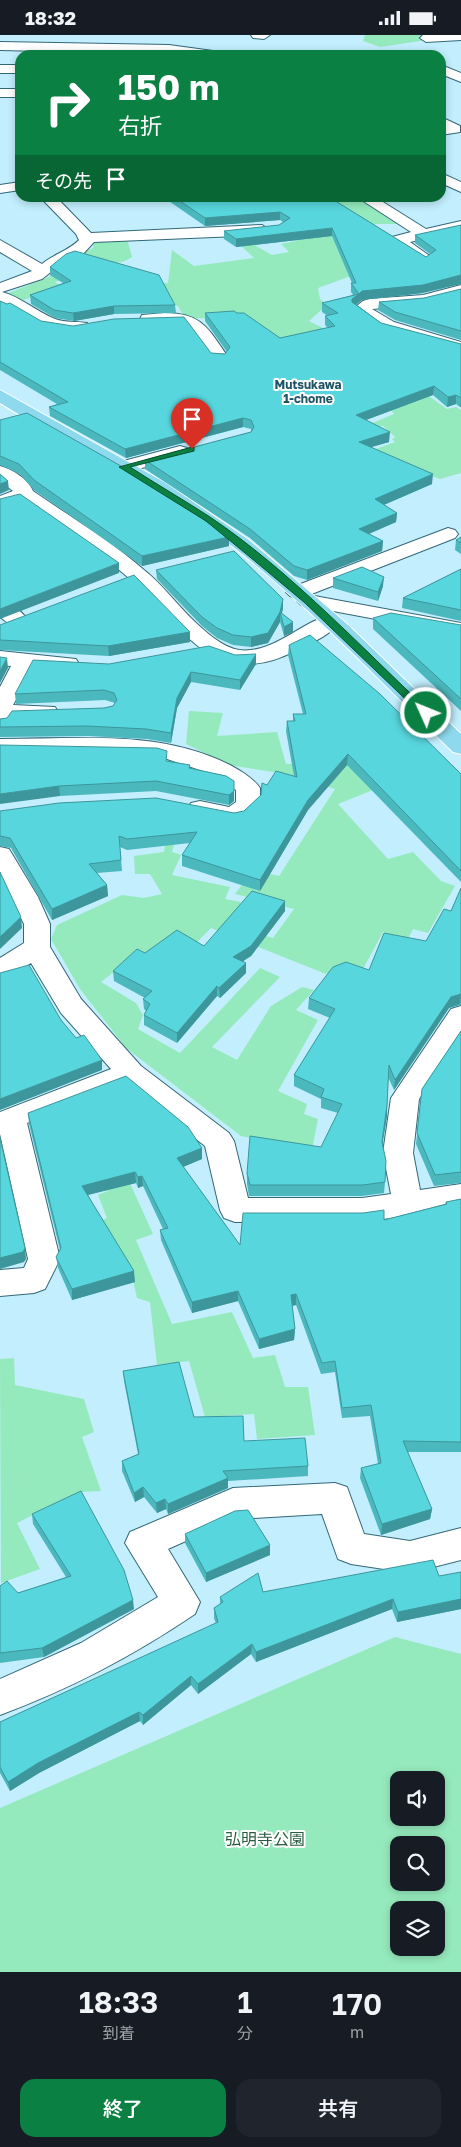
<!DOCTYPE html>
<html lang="ja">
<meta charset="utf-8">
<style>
body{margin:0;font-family:"Golos Text","Noto Sans JP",sans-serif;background:#20242c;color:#f1f3f6;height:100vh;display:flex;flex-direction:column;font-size:19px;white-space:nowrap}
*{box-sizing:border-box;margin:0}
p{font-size:16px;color:#9ea1a6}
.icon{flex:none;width:28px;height:28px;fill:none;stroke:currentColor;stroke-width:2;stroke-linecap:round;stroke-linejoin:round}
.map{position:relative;height:1937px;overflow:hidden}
.sheet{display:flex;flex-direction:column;background:#171b24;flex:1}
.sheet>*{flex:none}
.banner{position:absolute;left:15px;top:15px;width:431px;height:152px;border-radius:15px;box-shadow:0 2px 8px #0003;background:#0b8043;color:#fff;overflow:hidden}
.controls{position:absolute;left:390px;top:1736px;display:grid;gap:10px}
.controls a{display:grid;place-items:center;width:55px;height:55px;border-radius:10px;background:#171b24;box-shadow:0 2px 8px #0003;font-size:25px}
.pin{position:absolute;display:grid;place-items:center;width:42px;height:42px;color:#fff;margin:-51px -21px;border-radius:50% 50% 50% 0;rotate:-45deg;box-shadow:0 0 5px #0007}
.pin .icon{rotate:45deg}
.me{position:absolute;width:55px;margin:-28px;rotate:314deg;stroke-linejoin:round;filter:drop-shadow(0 0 4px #0008)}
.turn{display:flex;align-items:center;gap:18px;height:105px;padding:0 20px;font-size:22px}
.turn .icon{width:65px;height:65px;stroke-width:2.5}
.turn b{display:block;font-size:35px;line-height:42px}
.then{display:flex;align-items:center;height:48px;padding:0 20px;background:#0003;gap:10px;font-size:19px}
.eta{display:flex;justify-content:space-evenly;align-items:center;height:85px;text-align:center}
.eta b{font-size:30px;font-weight:600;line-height:35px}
.cta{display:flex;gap:10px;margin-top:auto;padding:10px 20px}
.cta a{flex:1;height:58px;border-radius:15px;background:#0b8043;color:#fff;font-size:20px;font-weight:600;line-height:58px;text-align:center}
.cta a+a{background:#20242c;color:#f1f3f6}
.status{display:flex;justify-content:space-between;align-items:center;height:35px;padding:0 25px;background:#171b24;direction:ltr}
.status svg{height:14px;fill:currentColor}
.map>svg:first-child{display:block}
</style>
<div class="status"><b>18:32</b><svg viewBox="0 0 49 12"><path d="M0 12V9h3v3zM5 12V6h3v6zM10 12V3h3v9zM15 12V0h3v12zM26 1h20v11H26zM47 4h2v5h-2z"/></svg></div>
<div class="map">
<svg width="461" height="1937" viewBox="0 0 461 1937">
<rect width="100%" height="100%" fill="#c2eefd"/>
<path fill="#95eabd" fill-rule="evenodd" d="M 365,0 L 461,0 L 380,12 L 363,6 Z
M 357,163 L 401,189 L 361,189 L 331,169 Z
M 314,192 L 341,192 L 345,195 L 376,194 L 391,203 L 390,207 L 360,218 L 381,233 L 380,238 L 366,243 L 348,242 L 318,253 L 320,264 L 327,270 L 309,286 L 325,294 L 337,305 L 328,307 L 321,300 L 284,309 L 306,329 L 288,335 L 278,325 L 269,325 L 256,290 C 232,278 209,286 184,282 L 178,271 C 162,265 144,274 128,266 L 118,272 L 110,270 L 128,260 C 122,250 87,238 74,240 C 68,241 61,245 55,247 L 61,251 L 24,265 L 6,259 L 49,242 L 56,237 L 123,241 L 128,250 L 168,248 L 172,215 L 194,231 L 254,223 L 239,209 L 249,207 L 272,220 L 289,217 L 281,209 L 296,206 L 289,197 Z
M 127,204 L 132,222 C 116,234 95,225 76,221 L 93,213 L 94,205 Z
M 423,357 L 447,374 L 456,372 L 461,375 L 461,438 L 440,444 L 424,438 L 397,446 L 370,416 L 395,407 L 392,404 L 395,402 L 383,391 L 372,392 L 370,389 L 394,379 L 390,374 Z
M 189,676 L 223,678 L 217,701 L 277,697 L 286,729 L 348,728 L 378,753 L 338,769 L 388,824 L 413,817 L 441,846 L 455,851 L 428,898 L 413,894 L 408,904 L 383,897 L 362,936 L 346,931 L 326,939 L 211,893 L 197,907 L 147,919 L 139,917 L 101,947 L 136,968 L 143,980 L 138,994 L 180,1018 L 260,933 L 280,942 L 212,1012 L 237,1025 L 271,971 L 302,952 L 314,955 L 296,975 L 318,985 L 278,1056 L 307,1069 L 304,1079 L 318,1084 L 312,1114 L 241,1101 L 126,1013 L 80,954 L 51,904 L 57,890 L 122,860 L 144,863 L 162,859 L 150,839 L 135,839 L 134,821 L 164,817 L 167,793 L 179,792 L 172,817 L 181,820 L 172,840 L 230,852 L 225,864 L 241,867 L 229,891 L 273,903 L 294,874 L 235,859 L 253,835 L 279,841 L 335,754 L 316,748 L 286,744 L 287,739 L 229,730 L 186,709 Z
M 114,1113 L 153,1199 L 136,1205 L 172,1289 L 232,1277 L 253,1323 L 275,1320 L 285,1352 L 308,1352 L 315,1400 L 257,1404 L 254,1379 L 205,1382 L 189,1326 L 157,1330 L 150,1267 L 137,1263 L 132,1241 L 97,1188 L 107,1183 L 98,1160 L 108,1156 L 100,1131 Z
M 14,1323 L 15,1350 L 84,1364 L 94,1397 L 82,1402 L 101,1456 L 79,1457 L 17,1488 L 40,1534 L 1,1548 L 0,1324 Z
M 395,1602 L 461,1619 L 461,1937 L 0,1937 L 0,1773 ZM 399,1745 L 436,1745 L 436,1782 L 399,1782 ZM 399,1810 L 436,1810 L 436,1848 L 399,1848 ZM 399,1875 L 436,1875 L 436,1912 L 399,1912 Z"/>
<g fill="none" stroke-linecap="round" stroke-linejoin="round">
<g stroke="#326878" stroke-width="2">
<path id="minor" d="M 251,0 L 270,0 L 264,4 L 253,3 Z
M 423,0 L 461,0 L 461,5 L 426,7 L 420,3 Z
M 0,7 L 169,10 L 213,16 L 219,20 L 0,15 Z
M 0,30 L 20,30 L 20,38 L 0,38 Z
M 441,30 L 461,38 L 461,47 L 441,39 Z
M 0,54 L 20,54 L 20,62 L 0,62 Z
M 441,82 L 460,91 L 460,97 L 441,100 Z
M 441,138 L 461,147 L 461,157 L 441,148 Z
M 20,147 L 20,155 L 0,158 L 0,150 Z
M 40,162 L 56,162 L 91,198 L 262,190 L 270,195 L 262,200 L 94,207 L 83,219 L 66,225 L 42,244 L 2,257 C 21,262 37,277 55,284 C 66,288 76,286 87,288 L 89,292 L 87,296 C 54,304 28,282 0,268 L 0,248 L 32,236 L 0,217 L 0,205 L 42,229 C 54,219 68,216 79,205 L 76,199 Z
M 357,162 L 375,162 L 426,194 L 461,186 L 461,196 L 410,207 L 434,224 L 426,229 L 420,227 L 389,205 L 392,202 L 411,197 Z
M 461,250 L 461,260 L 423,270 L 372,274 L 394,287 L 461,307 L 461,317 L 382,295 L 353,274 L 363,266 L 369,264 L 423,260 Z
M 164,278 C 202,278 208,293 228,322 L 225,326 L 213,326 C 201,309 193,288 170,288 C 161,288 151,290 142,288 L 140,284 L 142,280 Z
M 180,411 L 187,413 L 189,417 L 187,421 L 123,438 L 116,436 L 113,432 L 116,428 Z
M 0,431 C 12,434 28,444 33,456 C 70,482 110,505 144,535 C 163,550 177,570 195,587 C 207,598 222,612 239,615 C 278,620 310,576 337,582 L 340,587 C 331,600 309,609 295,616 C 212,658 182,590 130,544 C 97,515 58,492 21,466 L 0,473 L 0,461 L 13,456 L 0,446 Z
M 448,493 L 455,495 L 458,499 L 455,503 L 309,560 L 461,588 L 461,600 L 301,570 L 297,566 L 300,563 L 290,561 L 286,557 L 290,553 Z
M 0,565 C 11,567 22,577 29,586 L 26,591 C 14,593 9,589 0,582 Z
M 0,616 L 76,624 L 79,629 L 76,634 L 68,636 L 33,633 L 13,670 L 55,672 L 58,677 L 55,682 L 12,685 L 8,691 L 0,693 L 0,652 L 11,631 L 0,630 Z
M 0,704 C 77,704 159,694 230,730 C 241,736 253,743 260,753 L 260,769 C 242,796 218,785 191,778 L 188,773 L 191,768 L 200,766 L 229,772 L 236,767 L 236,755 L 206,737 L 158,721 L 0,718 Z
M 0,812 L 9,814 L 38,862 L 50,889 L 50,912 L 81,964 L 141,1031 L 229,1098 L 234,1106 L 248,1163 L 362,1163 L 391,1159 L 383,1118 L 391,1063 L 451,974 L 461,971 L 461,1002 L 419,1064 L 413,1118 L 420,1155 L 461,1149 L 461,1173 L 362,1187 L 235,1187 L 224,1183 L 220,1175 L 205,1111 L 127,1050 L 27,1088 L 60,1224 L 45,1254 L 34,1258 L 0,1261 L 0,1235 L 24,1233 L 28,1224 L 0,1099 L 0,1077 L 111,1034 L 61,978 L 31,928 L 10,941 L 0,944 L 0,923 L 24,908 L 24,889 L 0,841 Z
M 335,1448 L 347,1452 L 364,1499 L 410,1506 L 461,1493 L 461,1525 L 410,1538 L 351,1529 L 338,1524 L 322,1479 L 235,1484 L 168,1514 L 200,1567 L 195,1579 C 133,1621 70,1654 0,1680 L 0,1644 L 81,1608 L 158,1562 L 125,1508 L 130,1497 L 233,1453 Z"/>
</g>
<g stroke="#fff" stroke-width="2">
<path id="major" d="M 0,355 L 164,447 L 249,505 L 347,589 L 461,699 L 461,719 L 453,717 C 372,638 294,554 201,488 C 137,443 66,409 0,368 Z"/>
</g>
<use href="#minor" fill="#fff" fill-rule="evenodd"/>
<use href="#major" fill="#8ed9ee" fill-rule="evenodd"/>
</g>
<path fill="#4bb8be" d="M 163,162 L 329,162 L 426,222 L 430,219 L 415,208 L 415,200 L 461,190 L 423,258 L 362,265 L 356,269 L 381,288 L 461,309 L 461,372 L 460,372 L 456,369 L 447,372 L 433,360 L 366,385 L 389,407 L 371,412 L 432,449 L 384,470 L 397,478 L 396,487 L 369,499 L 383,506 L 382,516 L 307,545 L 294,541 L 250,503 L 145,434 L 145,425 L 251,397 L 251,394 L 243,392 L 126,423 L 50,381 L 49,372 L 57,369 L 0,335 L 0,266 L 41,286 L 211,318 L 225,319 L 227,317 L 205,286 L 205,278 L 237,278 L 280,303 L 328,293 L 325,290 L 325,281 L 328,281 L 322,277 L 322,268 L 353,260 L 351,257 L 351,248 L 352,248 L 332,201 L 236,212 L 224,204 L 224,196 L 279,190 L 283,187 L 280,185 L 205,191 Z
M 50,232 L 175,270 L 176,278 L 114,279 L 74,286 L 55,283 L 31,269 L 30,260 L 63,248 L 50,240 Z
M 461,254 L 461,305 L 395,285 L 378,275 L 379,267 L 424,263 Z
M 0,385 L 229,511 L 142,531 L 34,455 L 20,439 L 0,430 Z
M 461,502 L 461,519 L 455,515 L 456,505 Z
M 461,534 L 461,586 L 402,573 L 403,563 Z
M 156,535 L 283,564 L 282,578 L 293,597 L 284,601 L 280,587 L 268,608 L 251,612 L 233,610 L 217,603 L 202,591 L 157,544 Z
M 333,543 L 383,551 L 378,566 L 333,553 Z
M 373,583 L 461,590 L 461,676 L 373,594 Z
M 0,590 L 190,597 L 190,607 L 109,621 L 0,615 Z
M 289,610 L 461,739 L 461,847 L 347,730 L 308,775 L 260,856 L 182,831 L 182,820 L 190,808 L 127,815 L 120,812 L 122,836 L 97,838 L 107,850 L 108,861 L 52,885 L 11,813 L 0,811 L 0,776 L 234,778 L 244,776 L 261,760 L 267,750 L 294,741 L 286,696 L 287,686 L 293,686 L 293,679 L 303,679 L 288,620 Z
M 109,629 L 256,629 L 240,655 L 191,647 L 177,673 L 171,708 L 147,704 L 88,701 L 0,702 L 0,684 L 104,673 L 113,671 L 115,668 L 105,665 L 16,669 L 15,659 Z
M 0,710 L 168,726 L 190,730 L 190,733 L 226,741 L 234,766 L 229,770 L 156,756 L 60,761 Z
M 461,853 L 461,970 L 449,973 L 394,1055 L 388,1042 L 387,1081 L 382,1109 L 385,1147 L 384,1158 L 362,1161 L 249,1161 L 247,1149 L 247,1138 L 321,1112 L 338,1078 L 321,1073 L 321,1064 L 294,1051 L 294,1040 L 330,983 L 308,974 L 309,963 L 369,935 L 426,906 L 451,876 Z
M 285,866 L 285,876 L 251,921 L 242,926 L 246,928 L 246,938 L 220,963 L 217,961 L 177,1008 L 144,990 L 144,980 L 146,976 L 144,974 L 143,964 L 145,963 L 114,946 L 113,936 L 145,918 L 204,911 Z
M 461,996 L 461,1148 L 434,1151 L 416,1109 L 422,1054 Z
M 28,1078 L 202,1113 L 202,1124 L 183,1132 L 240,1210 L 384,1185 L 445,1169 L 446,1167 L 461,1164 L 461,1417 L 407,1417 L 432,1474 L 430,1484 L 381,1500 L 360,1443 L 361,1433 L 378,1429 L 370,1381 L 342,1383 L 335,1337 L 321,1339 L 296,1270 L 292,1271 L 295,1294 L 294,1305 L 259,1314 L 238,1266 L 192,1278 L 161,1205 L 160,1195 L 163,1194 L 143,1151 L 138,1153 L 136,1148 L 88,1160 L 135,1247 L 72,1265 L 58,1233 L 56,1222 L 60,1215 L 29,1089 Z
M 123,1336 L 194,1382 L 244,1406 L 308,1431 L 308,1441 L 228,1446 L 228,1453 L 168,1479 L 166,1474 L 157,1478 L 144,1462 L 135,1467 L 122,1436 L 122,1426 L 138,1419 L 124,1346 Z
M 32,1479 L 134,1574 L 44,1622 L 0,1628 L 0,1551 L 18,1558 L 66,1542 L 33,1489 Z
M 185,1499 L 270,1520 L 206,1547 L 185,1508 Z
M 461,1537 L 461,1574 L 397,1587 L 392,1574 L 256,1627 L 251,1619 L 198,1659 L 191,1650 L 143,1690 L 140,1686 L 39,1738 L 10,1756 L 0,1738 L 0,1687 L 216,1589 L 214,1583 L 214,1573 L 220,1569 L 220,1562 L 263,1557 L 439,1541 Z"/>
<path fill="#3d969b" d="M 280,177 L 280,185 L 205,191 L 205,183 Z
M 332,193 L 332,201 L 236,212 L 236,204 Z
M 461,240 L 461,249 L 423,258 L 362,265 L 352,273 L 352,264 L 362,256 Z
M 114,271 L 114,279 L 74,286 L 73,278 Z
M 434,351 L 433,360 L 355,389 L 356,380 Z
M 456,360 L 456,369 L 447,372 L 448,362 Z
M 460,363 L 461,372 L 460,372 Z
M 243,383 L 243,392 L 126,423 L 125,414 Z
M 390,397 L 389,407 L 358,416 L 359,407 Z
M 433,439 L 432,449 L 374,474 L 375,464 Z
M 8,446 L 9,455 L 0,459 L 0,449 Z
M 397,478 L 396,487 L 359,503 L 359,494 Z
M 229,502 L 229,511 L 142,531 L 142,521 Z
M 383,506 L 382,516 L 307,545 L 307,535 Z
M 119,528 L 119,538 L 0,584 L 0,574 Z
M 384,542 L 383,551 L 378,566 L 378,557 Z
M 283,564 L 283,574 L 281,581 L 280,577 Z
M 280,577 L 280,587 L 268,608 L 251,612 L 251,602 Z
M 293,587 L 293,597 L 284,601 L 284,592 Z
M 190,597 L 190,607 L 109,621 L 108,611 Z
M 256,619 L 256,629 L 240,655 L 240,645 Z
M 7,623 L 8,633 L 0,648 L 0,636 Z
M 191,637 L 191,647 L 177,673 L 171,708 L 171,698 L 177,663 Z
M 348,719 L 347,730 L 308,775 L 260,856 L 260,845 L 308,765 Z
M 59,751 L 60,761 L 0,769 L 0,759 Z
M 234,756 L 234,766 L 229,770 L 229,760 Z
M 107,850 L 108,861 L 52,885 L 52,874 Z
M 285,866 L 285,876 L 251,921 L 233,933 L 233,922 Z
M 21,882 L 22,893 L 0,914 L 0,902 Z
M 246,928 L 246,938 L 220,963 L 219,953 Z
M 217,951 L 217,961 L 177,1008 L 177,998 Z
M 461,959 L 460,969 L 449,973 L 394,1055 L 395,1045 L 451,962 Z
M 102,1025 L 102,1035 L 0,1075 L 0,1064 Z
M 387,1070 L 387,1081 L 381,1118 L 382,1107 Z
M 202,1113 L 202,1124 L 178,1134 L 177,1123 Z
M 135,1137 L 136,1148 L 83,1161 L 82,1151 Z
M 142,1141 L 143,1151 L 138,1153 L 138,1142 Z
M 25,1213 L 26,1224 L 24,1227 L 0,1234 L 0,1223 Z
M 134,1236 L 135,1247 L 72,1265 L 72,1254 Z
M 238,1256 L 238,1266 L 192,1278 L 192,1267 Z
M 296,1259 L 296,1270 L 291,1271 L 291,1260 Z
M 295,1294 L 294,1305 L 259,1314 L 259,1304 Z
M 228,1443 L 228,1453 L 168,1479 L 168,1469 Z
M 143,1452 L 144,1462 L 135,1467 L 134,1458 Z
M 165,1464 L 166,1474 L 157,1478 L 156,1468 Z
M 432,1474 L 430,1484 L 381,1500 L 382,1489 Z
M 270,1510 L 270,1520 L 206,1547 L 206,1538 Z
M 393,1564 L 392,1574 L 256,1627 L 256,1617 Z
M 461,1564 L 461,1574 L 397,1587 L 398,1577 Z
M 133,1565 L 134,1574 L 44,1622 L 42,1613 Z
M 252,1609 L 251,1619 L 198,1659 L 198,1649 Z
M 191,1641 L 191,1650 L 143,1690 L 143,1680 Z
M 139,1677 L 140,1686 L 39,1738 L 10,1756 L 8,1747 L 38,1728 Z"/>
<path fill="#57d6dd" stroke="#3d969b" d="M 174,162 L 329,162 L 426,222 L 436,215 L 415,200 L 461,190 L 461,240 L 423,250 L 362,256 L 359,259 L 351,248 L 356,248 L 332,193 L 236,204 L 224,196 L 279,190 L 290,183 L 280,177 L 205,183 Z
M 75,216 L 159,240 L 175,270 L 114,271 L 73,278 L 54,275 L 30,260 L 71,246 L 50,232 L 66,219 Z
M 461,254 L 461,296 L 395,277 L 379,267 L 424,263 Z
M 359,259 L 352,264 L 352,267 L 381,288 L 461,309 L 461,363 L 456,360 L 448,362 L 434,351 L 356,380 L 390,397 L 359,407 L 433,439 L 375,464 L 397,478 L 359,494 L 383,506 L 307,535 L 294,531 L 250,494 L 145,425 L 251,397 L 254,392 L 251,385 L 243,383 L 125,414 L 49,372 L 68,367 L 0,327 L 0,266 L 7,269 L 10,268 L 41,286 L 73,291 L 114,284 L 184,282 L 211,318 L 225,319 L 230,312 L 205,278 L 234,276 L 237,278 L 244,278 L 280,303 L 335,291 L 325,281 L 338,278 L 322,268 Z
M 27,378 L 151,448 L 229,502 L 142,521 L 34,445 L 19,429 L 0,421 L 0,385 Z
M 0,439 L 8,446 L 0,449 Z
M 20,459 L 119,528 L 0,574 L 0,464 Z
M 461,502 L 461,508 L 456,505 Z
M 234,516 L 283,564 L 280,577 L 293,587 L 284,592 L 280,577 L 268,598 L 251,602 L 233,600 L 217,593 L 202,582 L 156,535 Z
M 362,532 L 384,542 L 378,557 L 333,543 Z
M 461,534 L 461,575 L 403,563 Z
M 134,540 L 190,597 L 108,611 L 0,605 L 0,590 Z
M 391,578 L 461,590 L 461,664 L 373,583 Z
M 310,600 L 380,659 L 461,739 L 461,836 L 348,719 L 308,765 L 260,845 L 182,820 L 197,797 L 127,804 L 119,801 L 121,825 L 89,829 L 107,850 L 52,874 L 10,803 L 0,801 L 0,776 L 59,768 L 156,763 L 234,778 L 244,776 L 261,760 L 262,748 L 267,750 L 276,736 L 297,742 L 287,686 L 295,686 L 293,679 L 306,679 L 289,610 Z
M 209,611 L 235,620 L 256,619 L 240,645 L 191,637 L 177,663 L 171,698 L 146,694 L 87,691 L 0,692 L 0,684 L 7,683 L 12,676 L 104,673 L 113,671 L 117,665 L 114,658 L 104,655 L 15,659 L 33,625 L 109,629 Z
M 0,622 L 7,623 L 0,636 Z
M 0,710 L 157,713 L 167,716 L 166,726 L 190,730 L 189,733 L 226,741 L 234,746 L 234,756 L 229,760 L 156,746 L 59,751 L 0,759 Z
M 0,837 L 21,882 L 0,902 Z
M 461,853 L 461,959 L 451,962 L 395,1045 L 389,1030 L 387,1070 L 382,1107 L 386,1126 L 385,1147 L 363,1150 L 250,1150 L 247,1138 L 250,1101 L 321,1112 L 342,1069 L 321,1062 L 324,1054 L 294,1040 L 335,974 L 309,963 L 333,932 L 346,927 L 369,935 L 384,898 L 426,906 L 444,874 L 451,876 Z
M 252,856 L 285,866 L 251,911 L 233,922 L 246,928 L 219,953 L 217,951 L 177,998 L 144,980 L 150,969 L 143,964 L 152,956 L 113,936 L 137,914 L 145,918 L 177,895 L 204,911 Z
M 29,930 L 61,985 L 76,1003 L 84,1000 L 102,1025 L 0,1064 L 0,938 Z
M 461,996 L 461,1137 L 435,1140 L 417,1098 L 422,1054 Z
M 126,1041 L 188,1092 L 202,1113 L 177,1123 L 240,1210 L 243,1178 L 363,1178 L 384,1175 L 384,1185 L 447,1169 L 446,1167 L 461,1164 L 461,1407 L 403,1406 L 432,1474 L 382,1489 L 361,1433 L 381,1428 L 371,1370 L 342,1373 L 335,1326 L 322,1328 L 296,1259 L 291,1260 L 295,1294 L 259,1304 L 238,1256 L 192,1267 L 160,1195 L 168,1193 L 142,1141 L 138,1142 L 135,1137 L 82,1151 L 134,1236 L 72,1254 L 56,1222 L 61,1213 L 28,1078 Z
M 0,1103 L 25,1213 L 23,1217 L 0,1223 Z
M 179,1327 L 194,1382 L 243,1381 L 244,1406 L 305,1403 L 308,1431 L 223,1436 L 228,1443 L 168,1469 L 165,1464 L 156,1468 L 143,1452 L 134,1458 L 122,1426 L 139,1419 L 123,1336 Z
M 81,1456 L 124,1535 L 133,1565 L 42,1613 L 0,1618 L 0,1551 L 7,1546 L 18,1558 L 71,1541 L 32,1479 Z
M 248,1475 L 270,1510 L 206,1538 L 185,1499 L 235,1476 Z
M 433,1525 L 439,1541 L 461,1537 L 461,1564 L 398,1577 L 393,1564 L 256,1617 L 252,1609 L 198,1649 L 191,1641 L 143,1680 L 139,1677 L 38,1728 L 8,1747 L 0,1732 L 0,1687 L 218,1587 L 214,1573 L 223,1567 L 220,1562 L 258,1538 L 263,1557 Z"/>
<path fill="#0b8043" stroke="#07532c" d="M 192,412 L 194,412 L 194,416 L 130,432 C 156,449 184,465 210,482 C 289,535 360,611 429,676 L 429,680 L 422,680 L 305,568 L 256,527 L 206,486 L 119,432 Z"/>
<g text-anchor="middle" stroke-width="4" stroke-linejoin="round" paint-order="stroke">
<g font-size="12" font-weight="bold" fill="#1d5564" stroke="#fff">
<text x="308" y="354">Mutsukawa<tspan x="308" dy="14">1-chome</tspan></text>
</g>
<g font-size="16" fill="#2a5c43" stroke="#fff">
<text x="265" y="1810">弘明寺公園</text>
</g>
</g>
</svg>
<div class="controls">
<a><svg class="icon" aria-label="sound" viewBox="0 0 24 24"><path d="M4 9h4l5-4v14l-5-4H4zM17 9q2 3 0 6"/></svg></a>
<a><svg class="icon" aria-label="search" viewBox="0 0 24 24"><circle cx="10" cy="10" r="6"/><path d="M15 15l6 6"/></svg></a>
<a><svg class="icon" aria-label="layers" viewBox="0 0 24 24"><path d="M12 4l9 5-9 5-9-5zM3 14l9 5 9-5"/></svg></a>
</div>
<div class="pin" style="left:192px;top:414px;background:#d93025"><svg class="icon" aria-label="arrive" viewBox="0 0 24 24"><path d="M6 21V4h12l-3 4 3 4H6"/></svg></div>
<svg class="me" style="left:426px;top:678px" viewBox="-20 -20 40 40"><circle r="17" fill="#0b8043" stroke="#fff" stroke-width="3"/><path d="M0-11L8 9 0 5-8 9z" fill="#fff"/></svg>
<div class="banner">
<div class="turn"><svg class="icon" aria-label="right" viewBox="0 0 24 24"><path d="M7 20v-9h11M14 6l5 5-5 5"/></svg><div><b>150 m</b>右折</div></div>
<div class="then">その先<svg class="icon" aria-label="arrive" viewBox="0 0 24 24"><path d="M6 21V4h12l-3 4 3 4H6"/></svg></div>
</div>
</div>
<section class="sheet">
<div class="eta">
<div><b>18:33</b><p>到着</p></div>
<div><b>1</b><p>分</p></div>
<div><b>170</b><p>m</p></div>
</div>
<div class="cta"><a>終了</a><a>共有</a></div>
</section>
